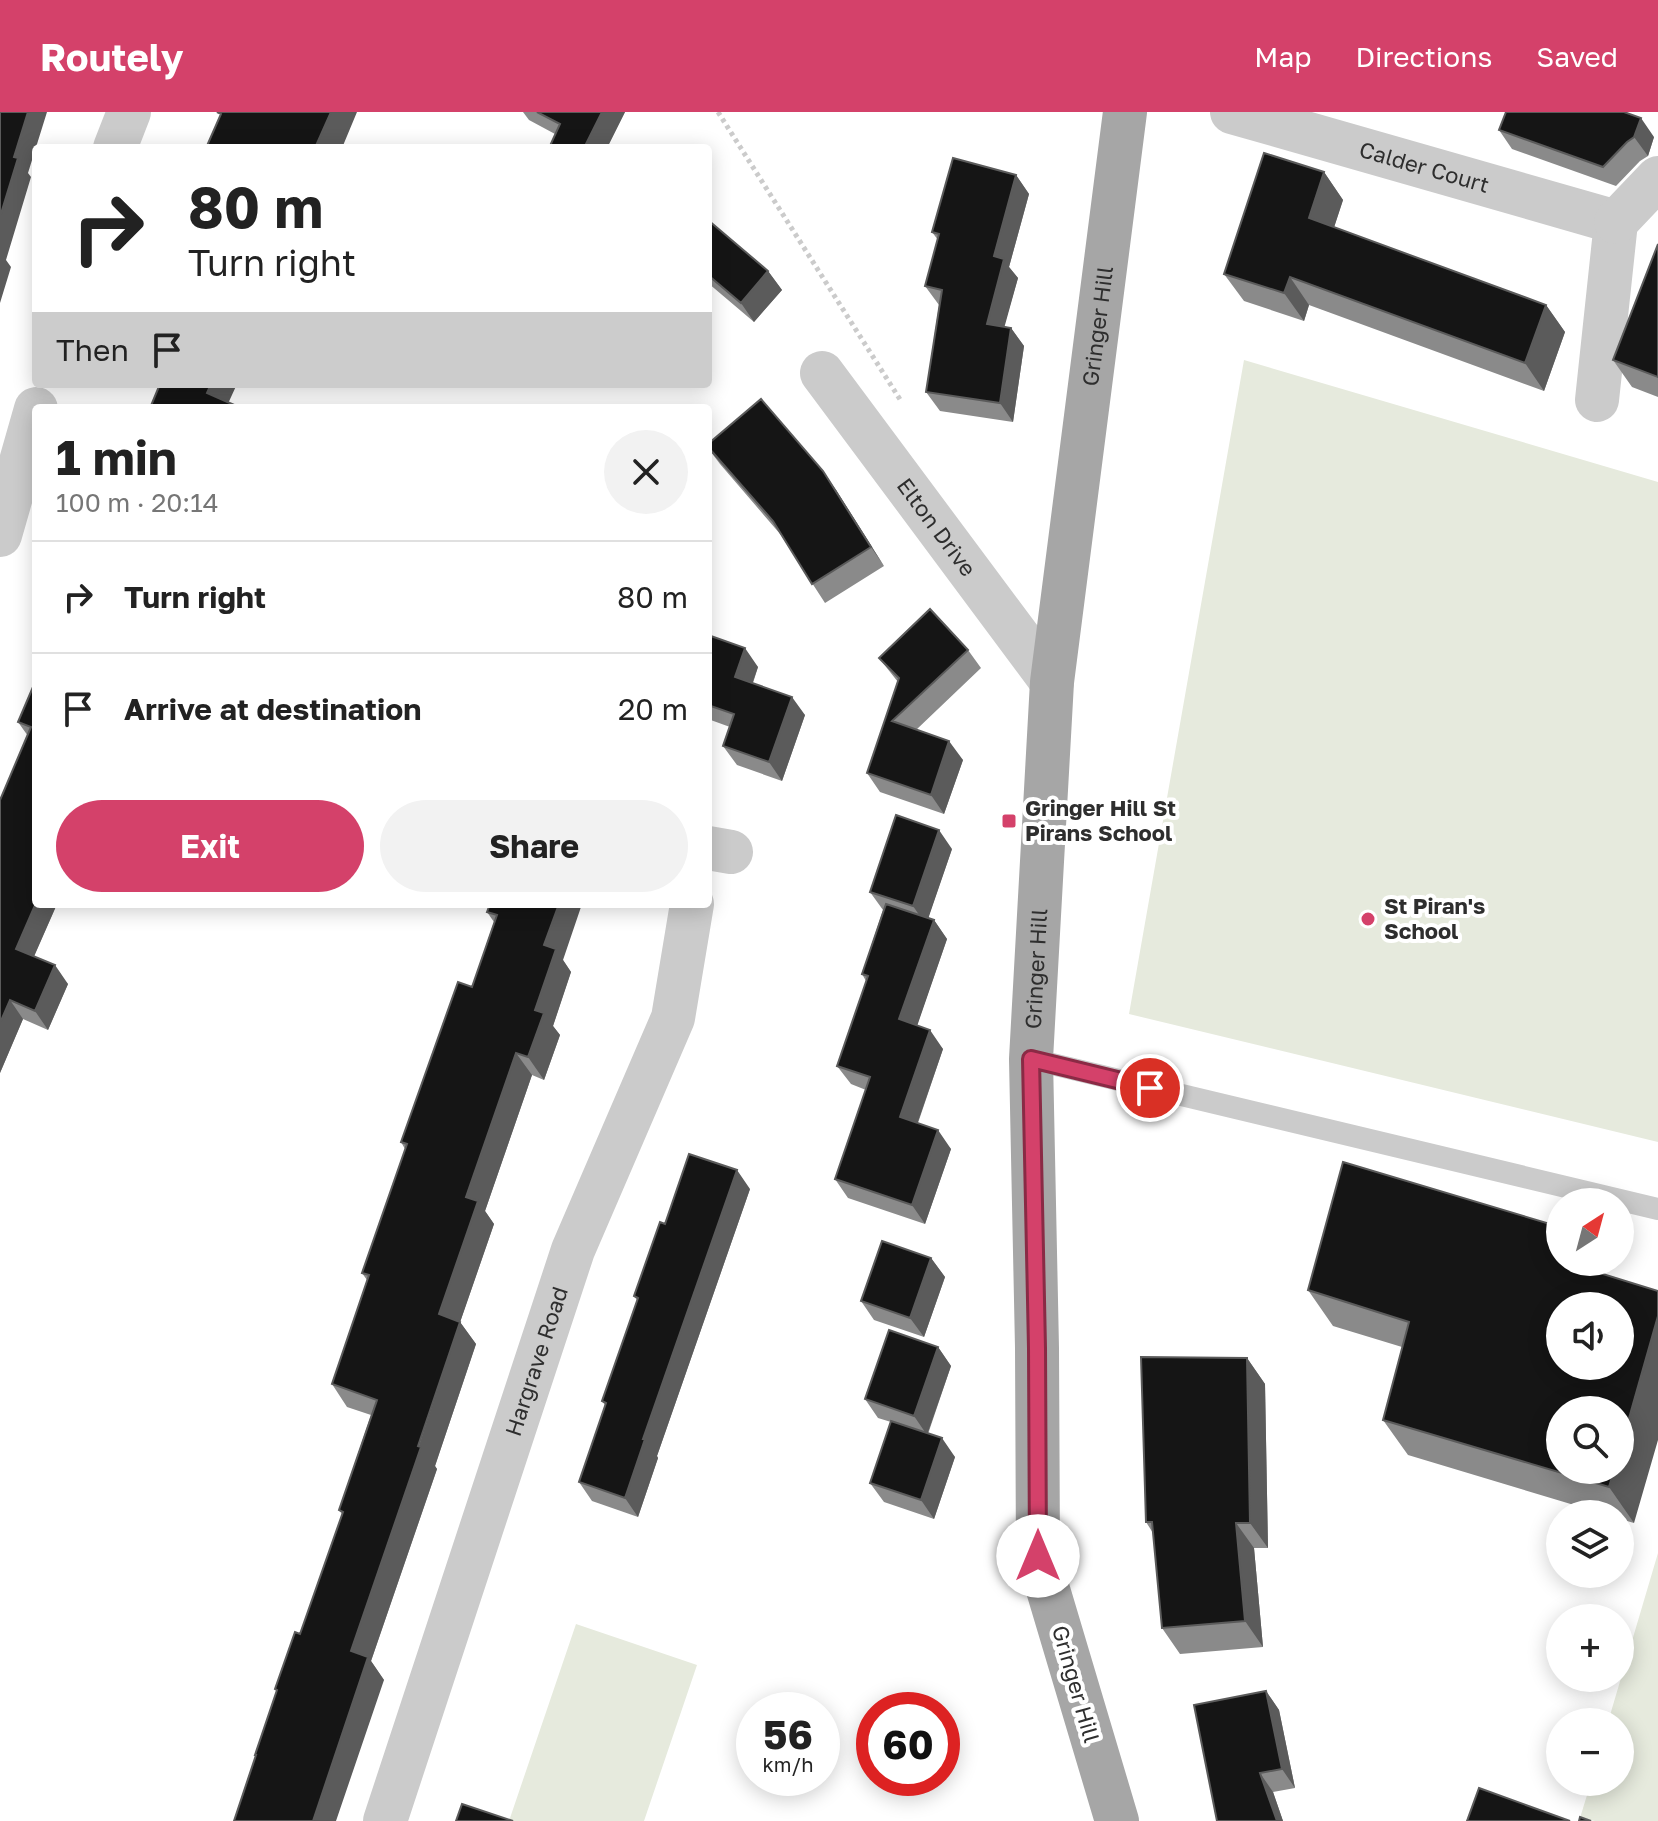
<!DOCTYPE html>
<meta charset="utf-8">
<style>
body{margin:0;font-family:"Golos Text",sans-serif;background:#f2f2f2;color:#222;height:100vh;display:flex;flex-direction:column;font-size:30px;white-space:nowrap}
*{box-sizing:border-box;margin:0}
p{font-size:26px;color:#767676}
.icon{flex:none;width:44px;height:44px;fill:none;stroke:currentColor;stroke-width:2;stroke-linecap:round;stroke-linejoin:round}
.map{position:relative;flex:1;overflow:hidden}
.details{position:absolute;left:32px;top:292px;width:680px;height:504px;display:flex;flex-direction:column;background:#fff;border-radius:8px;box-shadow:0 4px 20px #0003}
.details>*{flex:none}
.banner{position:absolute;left:32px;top:32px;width:680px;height:244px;border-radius:8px;box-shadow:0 4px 20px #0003;background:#fff;color:#222;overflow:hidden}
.needle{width:52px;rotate:36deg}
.fabs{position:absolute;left:1546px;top:1076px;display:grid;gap:16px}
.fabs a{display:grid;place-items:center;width:88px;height:88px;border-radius:50%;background:#fff;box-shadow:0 4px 20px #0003;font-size:40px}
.speed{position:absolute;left:736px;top:1580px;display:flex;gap:16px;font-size:40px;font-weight:700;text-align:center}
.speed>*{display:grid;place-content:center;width:104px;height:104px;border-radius:50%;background:#fff;box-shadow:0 4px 20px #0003;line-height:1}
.speed small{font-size:20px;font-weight:400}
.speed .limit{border:12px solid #d22;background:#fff;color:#111}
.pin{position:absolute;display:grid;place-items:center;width:68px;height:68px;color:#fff;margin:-34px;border:4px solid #fff;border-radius:50%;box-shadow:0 2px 8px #0007}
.me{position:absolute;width:88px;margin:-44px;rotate:0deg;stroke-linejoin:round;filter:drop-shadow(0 0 6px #0008)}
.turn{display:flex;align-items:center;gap:28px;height:168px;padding:0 24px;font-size:36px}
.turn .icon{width:104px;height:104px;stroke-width:2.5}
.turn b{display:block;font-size:56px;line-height:68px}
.then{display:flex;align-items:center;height:76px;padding:0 24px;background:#0003;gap:16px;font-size:30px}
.round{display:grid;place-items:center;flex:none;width:84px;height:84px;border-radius:42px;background:#f2f2f2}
.summary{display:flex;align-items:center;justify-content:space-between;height:136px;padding:0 24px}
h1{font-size:48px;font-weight:700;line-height:60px}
.action{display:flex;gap:16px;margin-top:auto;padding:16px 24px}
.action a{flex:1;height:92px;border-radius:48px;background:#d4416a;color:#fff;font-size:32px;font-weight:700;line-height:92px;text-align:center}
.action a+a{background:#f2f2f2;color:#222}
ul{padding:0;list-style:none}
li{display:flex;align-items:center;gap:24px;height:112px;padding:0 24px;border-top:2px solid #e0e0e0}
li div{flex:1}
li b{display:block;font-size:30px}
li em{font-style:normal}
header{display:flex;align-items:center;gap:48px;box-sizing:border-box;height:112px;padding:0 40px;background:#d4416a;color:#fff}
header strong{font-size:38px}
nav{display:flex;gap:44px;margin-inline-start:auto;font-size:28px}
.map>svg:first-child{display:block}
</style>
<header>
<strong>Routely</strong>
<nav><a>Map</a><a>Directions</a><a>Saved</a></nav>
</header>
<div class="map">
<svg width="1658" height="1709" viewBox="0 0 1658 1709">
<rect width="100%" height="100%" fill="#fff"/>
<path fill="#e6eadd" d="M 1244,248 L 1658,370 L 1658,1030 L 1129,902 Z
M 1658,1441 L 1658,1709 L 1595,1709 L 1580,1706 L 1591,1670 L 1620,1670 L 1620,1610 L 1608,1610 Z
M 576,1512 L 697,1553 L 644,1709 L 509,1709 Z"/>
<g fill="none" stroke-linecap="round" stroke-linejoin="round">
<path stroke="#cbcbcb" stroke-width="5" stroke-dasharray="4 4" stroke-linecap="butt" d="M 718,0 L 901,289"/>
<path stroke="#cbcbcb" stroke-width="22" d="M 1031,947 L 1658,1097"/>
<g stroke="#cbcbcb" stroke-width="44">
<path id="s1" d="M 1232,0 L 1616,110 L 1597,288"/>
<path d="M 115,36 L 129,0"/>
<path d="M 1616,110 L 1658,66"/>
<path id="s2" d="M 822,261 L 1052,570"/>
<path d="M 0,423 L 36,297"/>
<path d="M 708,736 L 731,740"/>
<path id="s3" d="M 385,1709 L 573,1138 L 673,906 L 692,792"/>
</g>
<path stroke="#a6a6a6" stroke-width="44" id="s4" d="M 1117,1709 L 1038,1444 L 1037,1236 L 1031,947 L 1052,570 L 1125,0"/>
</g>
<path fill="#8a8a8a" d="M 523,0 L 625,0 L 607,36 L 549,36 L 555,22 L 529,8 Z
M 1499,18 L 1654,25 L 1648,44 L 1640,49 L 1616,74 L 1512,37 Z
M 1324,60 L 1343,88 L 1334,115 L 1546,193 L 1565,220 L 1544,279 L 1309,193 L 1304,209 L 1244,189 L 1224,162 Z
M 1016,63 L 1029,82 L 1009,155 L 1018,166 L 1004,214 L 1011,216 L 1024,234 L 1013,310 L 940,299 L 926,280 L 939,193 L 925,174 L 938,128 L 932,120 Z
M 708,108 L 768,159 L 782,178 L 754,210 L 708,171 Z
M 1658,132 L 1658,285 L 1632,275 L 1613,248 Z
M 708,336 L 836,378 L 884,454 L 825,491 L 781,423 L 720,352 Z
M 708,523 L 758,555 L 753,571 L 805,603 L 782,669 L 737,653 L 723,634 L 730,615 L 708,607 Z
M 968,538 L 981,556 L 916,618 L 963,648 L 944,702 L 880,680 L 867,661 L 898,570 L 879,546 Z
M 36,568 L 36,792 L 57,792 L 34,844 L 68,872 L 48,918 L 23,907 L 0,961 L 28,624 L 18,610 Z
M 952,737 L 928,806 L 934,808 L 947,827 L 917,913 L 943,937 L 918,1011 L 951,1037 L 925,1112 L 848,1086 L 835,1067 L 866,978 L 851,972 L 837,954 L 866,869 L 862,862 L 883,798 L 870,780 Z
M 490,792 L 563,848 L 571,860 L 553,914 L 560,923 L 544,968 L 532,963 L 485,1099 L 494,1112 L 460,1210 L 476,1232 L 435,1354 L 437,1357 L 371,1549 L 384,1568 L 256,1644 L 255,1643 L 277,1580 L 275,1577 L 300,1522 L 342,1402 L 339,1398 L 371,1303 L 347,1295 L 332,1272 L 367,1168 L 362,1161 L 405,1037 L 401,1030 L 472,875 L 494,810 L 487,800 Z
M 750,1077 L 657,1344 L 658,1346 L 638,1405 L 592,1389 L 579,1370 L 605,1293 L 602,1289 L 637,1188 L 634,1184 L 665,1112 Z
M 931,1146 L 945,1165 L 924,1225 L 874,1208 L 861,1189 Z
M 1560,1150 L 1595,1150 L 1598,1154 L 1596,1160 L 1634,1411 L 1620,1407 L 1620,1402 L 1604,1402 L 1408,1343 L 1383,1308 L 1402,1235 L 1333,1214 L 1308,1178 Z
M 938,1235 L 951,1254 L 928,1322 L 955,1345 L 934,1407 L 884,1390 L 870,1371 L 891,1310 L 878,1306 L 865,1287 Z
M 1247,1246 L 1265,1272 L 1268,1436 L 1254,1436 L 1263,1535 L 1180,1542 L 1162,1516 L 1153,1421 L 1146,1410 Z
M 1266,1579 L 1279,1598 L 1295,1676 L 1273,1680 L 1283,1709 L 1216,1709 Z"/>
<path fill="#5b5b5b" d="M 28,0 L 47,0 L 28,61 L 31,65 L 6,148 L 11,155 L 0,191 L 0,105 L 14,45 Z
M 331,0 L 357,0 L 342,36 L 315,36 Z
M 602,0 L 625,0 L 607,36 L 584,36 Z
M 1641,6 L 1654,25 L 1648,44 L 1634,25 Z
M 1324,60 L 1343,88 L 1328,134 L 1309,106 Z
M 1016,63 L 1029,82 L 1009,155 L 1018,166 L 1000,231 L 987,212 L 994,144 Z
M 768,159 L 782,178 L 754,210 L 741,191 Z
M 1290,165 L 1309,193 L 1304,209 L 1284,181 Z
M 1546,193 L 1565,220 L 1544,279 L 1525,251 Z
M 1011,216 L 1024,234 L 1013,310 L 1000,291 Z
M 211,272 L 237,272 L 226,296 L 207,281 Z
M 823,359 L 836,378 L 884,454 L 871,435 Z
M 708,497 L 712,503 L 708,515 Z
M 745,536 L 758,555 L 748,584 L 735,565 Z
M 792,585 L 805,603 L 782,669 L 769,650 Z
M 949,629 L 963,648 L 944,702 L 931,683 Z
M 939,718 L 952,737 L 926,813 L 913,794 Z
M 36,792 L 57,792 L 29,856 L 16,837 Z
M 559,792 L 582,792 L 563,848 L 571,860 L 553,914 L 560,923 L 544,968 L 528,945 L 544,833 Z
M 934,808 L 947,827 L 913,926 L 899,907 Z
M 55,853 L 68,872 L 48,918 L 35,899 Z
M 10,888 L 23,907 L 0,961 L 0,911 Z
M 930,918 L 943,937 L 913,1024 L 900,1005 Z
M 516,941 L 532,963 L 485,1099 L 494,1112 L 455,1225 L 439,1202 L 466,1085 Z
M 938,1018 L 951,1037 L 925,1112 L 912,1093 Z
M 737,1058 L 750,1077 L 657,1344 L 658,1346 L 638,1405 L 625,1386 L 643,1327 Z
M 931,1146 L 945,1165 L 924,1225 L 910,1206 Z
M 1564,1150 L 1595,1150 L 1598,1154 L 1589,1186 Z
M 1658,1204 L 1658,1328 L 1634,1411 L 1609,1375 L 1614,1358 L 1620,1358 L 1620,1338 Z
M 460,1210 L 476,1232 L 435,1354 L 437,1357 L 371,1549 L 384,1568 L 336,1709 L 313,1709 L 351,1539 Z
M 938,1235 L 951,1254 L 927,1323 L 914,1304 Z
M 1247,1246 L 1265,1272 L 1268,1436 L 1250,1411 Z
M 942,1326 L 955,1345 L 934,1407 L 921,1388 Z
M 1236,1411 L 1254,1436 L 1263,1535 L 1245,1509 Z
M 1266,1579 L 1279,1598 L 1295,1676 L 1282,1657 Z
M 1260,1661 L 1273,1680 L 1283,1709 L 1277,1709 Z"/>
<path fill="#151515" stroke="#5b5b5b" stroke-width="2" fill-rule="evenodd" d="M 0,0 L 28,0 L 14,45 L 18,46 L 0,105 Z
M 217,0 L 331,0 L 315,36 L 206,36 L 221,2 Z
M 537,0 L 602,0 L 584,36 L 549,36 L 560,12 Z
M 1506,0 L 1624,0 L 1641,6 L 1634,25 L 1627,30 L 1603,55 L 1499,18 Z
M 1264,41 L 1324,60 L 1309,106 L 1546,193 L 1525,251 L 1290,165 L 1284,181 L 1224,162 Z
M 953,46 L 1016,63 L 994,144 L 1004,147 L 987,212 L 1011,216 L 1000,291 L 926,280 L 942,178 L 925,174 L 939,122 L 932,120 Z
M 708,108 L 768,159 L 741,191 L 708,163 Z
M 1658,132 L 1658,265 L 1613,248 Z
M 160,272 L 211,272 L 207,281 L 241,296 L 150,296 Z
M 761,287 L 823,359 L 871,435 L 812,472 L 773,409 L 708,335 L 708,332 Z
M 930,497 L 968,538 L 892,609 L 949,629 L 931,683 L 867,661 L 899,566 L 879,546 Z
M 708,523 L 745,536 L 735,565 L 792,585 L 769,650 L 723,634 L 734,602 L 708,593 Z
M 36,568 L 36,791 L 16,837 L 55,853 L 35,899 L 10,888 L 0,911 L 0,688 L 31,615 L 18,610 Z
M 896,703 L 939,718 L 913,794 L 870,780 Z
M 490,792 L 559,792 L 544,833 L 556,837 L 535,898 L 544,901 L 528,945 L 516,941 L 466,1085 L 478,1089 L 439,1202 L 460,1210 L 418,1334 L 421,1335 L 351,1539 L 368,1545 L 313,1709 L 234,1709 L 256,1643 L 255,1643 L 277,1578 L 275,1577 L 295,1520 L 300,1522 L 343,1400 L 339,1398 L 377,1288 L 332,1272 L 369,1163 L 362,1161 L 407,1032 L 401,1030 L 458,870 L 472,875 L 497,803 L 487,800 Z
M 886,792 L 934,808 L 899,907 L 930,918 L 900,1005 L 938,1018 L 912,1093 L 835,1067 L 870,965 L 837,954 L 868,864 L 862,862 Z
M 689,1042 L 737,1058 L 643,1327 L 645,1327 L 625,1386 L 579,1370 L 606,1291 L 602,1289 L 638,1186 L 634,1184 L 660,1110 L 665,1112 Z
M 1343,1050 L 1560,1115 L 1560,1150 L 1564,1150 L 1658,1179 L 1658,1204 L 1620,1338 L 1620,1298 L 1560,1298 L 1560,1358 L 1614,1358 L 1609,1375 L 1383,1308 L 1409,1210 L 1308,1178 ZM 1560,1194 L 1620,1194 L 1620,1254 L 1560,1254 Z
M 882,1129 L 931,1146 L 910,1206 L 861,1189 Z
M 889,1218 L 938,1235 L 914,1304 L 865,1287 Z
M 1141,1245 L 1247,1246 L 1250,1411 L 1236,1411 L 1245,1509 L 1162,1516 L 1152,1410 L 1146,1410 Z
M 891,1309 L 942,1326 L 921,1388 L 870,1371 Z
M 1266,1579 L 1282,1657 L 1260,1661 L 1277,1709 L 1216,1709 L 1217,1709 L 1194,1593 Z
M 1479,1676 L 1570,1709 L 1467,1709 Z
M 462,1692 L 513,1709 L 456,1709 Z
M 1580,1705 L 1591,1709 L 1579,1709 Z"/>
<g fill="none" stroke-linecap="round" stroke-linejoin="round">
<g stroke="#8a2a45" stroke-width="20">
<path id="route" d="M 1038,1444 L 1037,1236 L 1031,947 L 1150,976"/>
</g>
<use href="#route" stroke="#d4416a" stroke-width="14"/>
</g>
<g fill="#d4416a" stroke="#fff" stroke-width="3">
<rect x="1001" y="701" width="16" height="16" rx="4"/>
<circle cx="1368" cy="807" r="8"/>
</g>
<g text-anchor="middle" stroke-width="8" stroke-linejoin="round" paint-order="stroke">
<g font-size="22" fill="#2e2e2e" stroke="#fff">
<text dy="8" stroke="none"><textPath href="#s1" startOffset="200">Calder Court</textPath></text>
<text dy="8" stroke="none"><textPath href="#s4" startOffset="1510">Gringer Hill</textPath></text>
<text dy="8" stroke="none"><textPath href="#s2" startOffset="192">Elton Drive</textPath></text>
<text dy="8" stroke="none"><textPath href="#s4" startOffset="864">Gringer Hill</textPath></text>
<text dy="8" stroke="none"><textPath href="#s3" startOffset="484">Hargrave Road</textPath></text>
<text transform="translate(1076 1572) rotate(74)" y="8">Gringer Hill</text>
</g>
<g font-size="22" font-weight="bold" fill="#2e2e2e" stroke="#fff" text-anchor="start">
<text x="1025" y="704">Gringer Hill St<tspan x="1025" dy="25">Pirans School</tspan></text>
<text x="1384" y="802">St Piran's<tspan x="1384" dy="25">School</tspan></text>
</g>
</g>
</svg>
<div class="fabs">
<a><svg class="needle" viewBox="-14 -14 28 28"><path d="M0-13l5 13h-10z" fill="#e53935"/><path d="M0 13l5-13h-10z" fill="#767676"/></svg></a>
<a><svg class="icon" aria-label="sound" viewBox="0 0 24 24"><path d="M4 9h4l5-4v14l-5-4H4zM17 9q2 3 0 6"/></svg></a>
<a><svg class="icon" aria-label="search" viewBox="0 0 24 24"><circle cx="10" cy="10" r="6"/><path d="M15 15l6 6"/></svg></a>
<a><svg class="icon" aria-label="layers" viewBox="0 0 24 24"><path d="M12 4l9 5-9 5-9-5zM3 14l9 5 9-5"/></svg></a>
<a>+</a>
<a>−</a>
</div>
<div class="speed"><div>56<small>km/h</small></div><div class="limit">60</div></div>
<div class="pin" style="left:1150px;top:976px;background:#d93025"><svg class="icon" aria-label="arrive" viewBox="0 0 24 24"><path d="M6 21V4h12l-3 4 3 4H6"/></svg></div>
<svg class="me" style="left:1038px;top:1444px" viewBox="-20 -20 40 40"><circle r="19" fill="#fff"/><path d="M0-13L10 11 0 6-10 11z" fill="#d4416a"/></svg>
<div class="banner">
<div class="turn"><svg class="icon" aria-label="right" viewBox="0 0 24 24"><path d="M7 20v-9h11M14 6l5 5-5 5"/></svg><div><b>80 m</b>Turn right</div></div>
<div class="then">Then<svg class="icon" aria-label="arrive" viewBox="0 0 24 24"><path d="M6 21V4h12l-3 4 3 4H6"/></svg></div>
</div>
<section class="details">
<div class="summary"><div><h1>1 min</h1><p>100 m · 20:14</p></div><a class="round"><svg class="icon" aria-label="close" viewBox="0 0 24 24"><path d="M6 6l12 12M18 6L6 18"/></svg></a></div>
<ul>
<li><svg class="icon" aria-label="right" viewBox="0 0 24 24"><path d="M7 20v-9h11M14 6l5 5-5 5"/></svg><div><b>Turn right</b></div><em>80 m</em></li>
<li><svg class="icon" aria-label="arrive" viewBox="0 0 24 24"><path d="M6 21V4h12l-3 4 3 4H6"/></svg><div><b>Arrive at destination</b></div><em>20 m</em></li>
</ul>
<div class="action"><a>Exit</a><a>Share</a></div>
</section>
</div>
